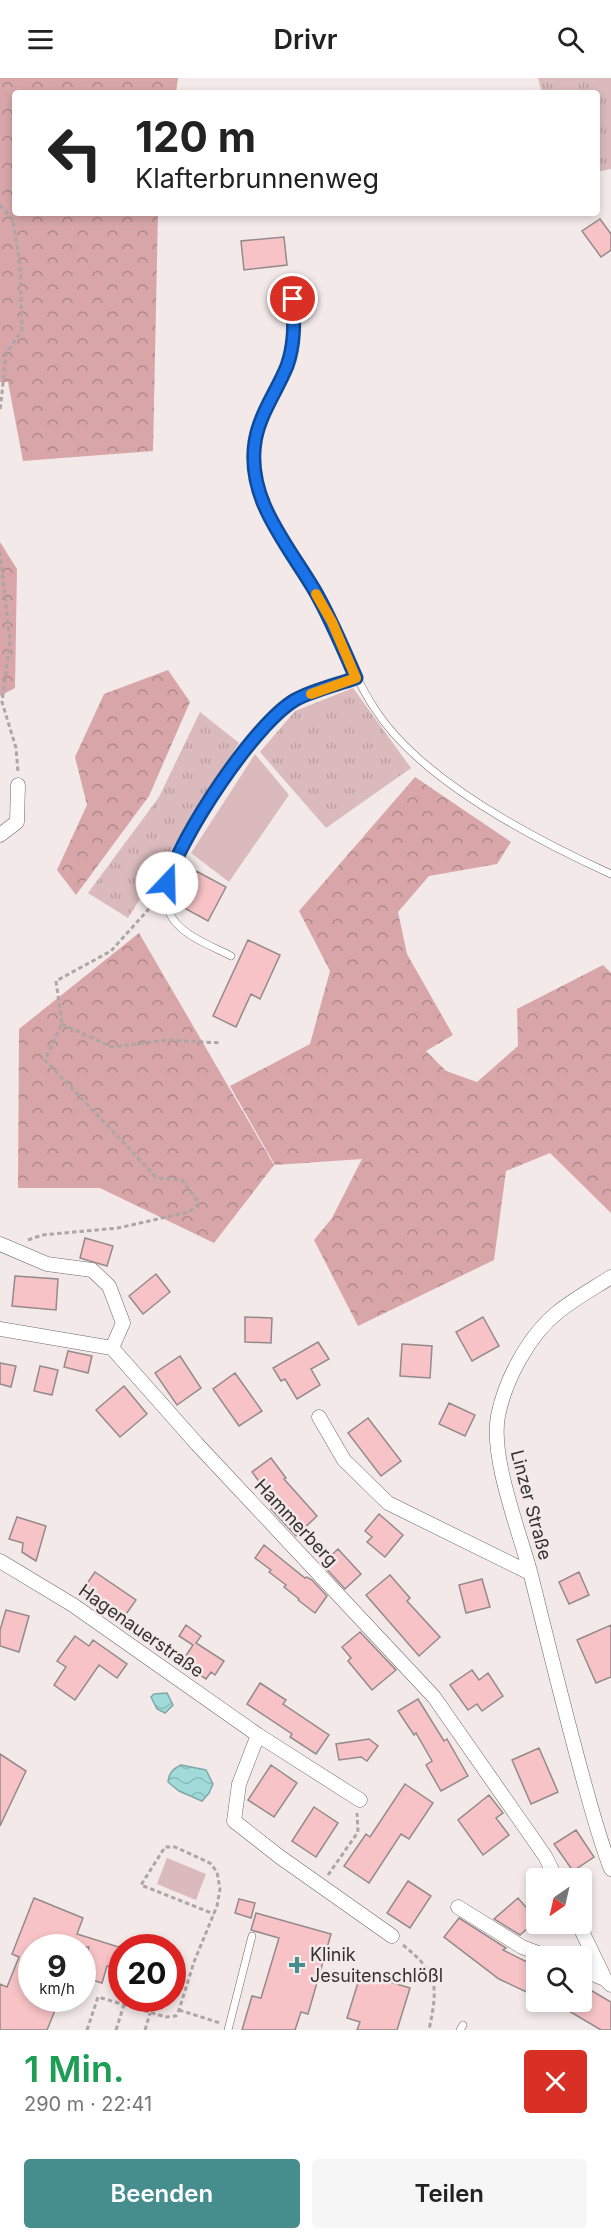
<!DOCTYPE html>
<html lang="de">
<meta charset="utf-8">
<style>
body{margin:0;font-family:Inter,sans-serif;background:#f6f6f6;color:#222;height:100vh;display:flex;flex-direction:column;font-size:22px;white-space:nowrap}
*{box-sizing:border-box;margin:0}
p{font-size:20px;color:#767676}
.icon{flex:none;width:33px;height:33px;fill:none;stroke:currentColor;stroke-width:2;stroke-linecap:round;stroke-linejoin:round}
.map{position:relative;height:1952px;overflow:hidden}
.sheet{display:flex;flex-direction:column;background:#fff;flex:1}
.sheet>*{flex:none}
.hud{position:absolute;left:12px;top:12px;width:588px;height:126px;border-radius:6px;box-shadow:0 3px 9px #0003;background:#fff;color:#222;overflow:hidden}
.needle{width:39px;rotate:214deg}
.buttons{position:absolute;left:526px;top:1790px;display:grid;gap:12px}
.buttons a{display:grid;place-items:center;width:66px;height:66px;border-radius:6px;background:#fff;box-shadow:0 3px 9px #0003;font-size:30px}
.speed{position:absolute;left:18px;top:1856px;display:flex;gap:12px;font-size:30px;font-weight:700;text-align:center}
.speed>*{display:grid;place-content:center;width:78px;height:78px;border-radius:50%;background:#fff;box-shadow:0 3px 9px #0003;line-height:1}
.speed small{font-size:15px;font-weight:400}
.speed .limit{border:9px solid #d22;background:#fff;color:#111}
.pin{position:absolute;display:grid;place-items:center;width:51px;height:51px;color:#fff;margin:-26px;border:3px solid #fff;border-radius:50%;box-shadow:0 2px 6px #0007}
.me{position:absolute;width:66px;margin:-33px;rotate:21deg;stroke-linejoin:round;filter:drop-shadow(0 0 4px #0008)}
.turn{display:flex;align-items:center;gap:21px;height:126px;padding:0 24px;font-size:27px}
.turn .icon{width:78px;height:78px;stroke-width:2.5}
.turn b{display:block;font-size:42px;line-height:51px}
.round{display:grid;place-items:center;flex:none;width:63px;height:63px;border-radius:6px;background:#f6f6f6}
.head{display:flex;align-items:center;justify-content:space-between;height:102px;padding:0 24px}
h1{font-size:36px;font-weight:600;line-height:45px;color:#1e9e55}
.action{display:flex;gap:12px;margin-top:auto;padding:12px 24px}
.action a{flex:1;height:69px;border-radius:6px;background:#468d8e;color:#fff;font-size:24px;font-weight:600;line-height:69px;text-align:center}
.action a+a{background:#f6f6f6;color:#222}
header{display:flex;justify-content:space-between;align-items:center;height:78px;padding:0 24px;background:#fff;font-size:27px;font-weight:600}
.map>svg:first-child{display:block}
</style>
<header><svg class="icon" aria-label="menu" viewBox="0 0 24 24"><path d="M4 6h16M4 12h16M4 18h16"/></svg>Drivr<svg class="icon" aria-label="search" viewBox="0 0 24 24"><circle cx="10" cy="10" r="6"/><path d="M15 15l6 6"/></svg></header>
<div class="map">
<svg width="611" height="1952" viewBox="0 0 611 1952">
<defs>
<pattern id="grass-tufts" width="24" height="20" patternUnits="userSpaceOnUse" patternTransform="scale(1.5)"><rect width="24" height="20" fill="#dababc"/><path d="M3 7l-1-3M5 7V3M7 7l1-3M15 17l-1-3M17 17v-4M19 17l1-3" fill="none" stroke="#bca0a2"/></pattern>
<pattern id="forest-crowns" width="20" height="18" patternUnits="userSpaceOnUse" patternTransform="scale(1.5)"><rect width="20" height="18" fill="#d8a6a9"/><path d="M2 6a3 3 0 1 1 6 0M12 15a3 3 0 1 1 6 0" fill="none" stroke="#b0888a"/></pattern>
<pattern id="water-waves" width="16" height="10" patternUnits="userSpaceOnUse" patternTransform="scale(1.5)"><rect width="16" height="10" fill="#a0dbda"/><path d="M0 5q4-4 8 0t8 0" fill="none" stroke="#8abcbc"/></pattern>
</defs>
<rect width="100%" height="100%" fill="#f3e9e9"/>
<path fill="url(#grass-tufts)" d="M 538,0 L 611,0 L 611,91 L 597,94 L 597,15 L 542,15 Z
M 353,610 L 411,690 L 326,750 L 260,674 L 295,633 Z
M 200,634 L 239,665 L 128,840 L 88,815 L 159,719 Z"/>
<path fill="url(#forest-crowns)" d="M 0,0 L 178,0 L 176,15 L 15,15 L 15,135 L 158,135 L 153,373 L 23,383 L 8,304 L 0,304 Z
M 0,464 L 17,491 L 15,610 L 0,618 Z
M 168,592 L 190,624 L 149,718 L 76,817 L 57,792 L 87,727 L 75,679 L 104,616 Z
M 415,699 L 511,764 L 497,786 L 429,798 L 398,834 L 407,876 L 453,957 L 426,973 L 446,993 L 477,1004 L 518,968 L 517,931 L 603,887 L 611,895 L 611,1135 L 550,1075 L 506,1093 L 494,1182 L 358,1248 L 314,1162 L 332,1140 L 362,1081 L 275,1087 L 230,1008 L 310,966 L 330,893 L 299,833 Z
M 139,855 L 274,1087 L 214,1165 L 100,1110 L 18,1110 L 19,951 Z"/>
<path fill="#dababc" d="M 255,676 L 289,717 L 229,804 L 191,775 Z
M 167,1780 L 206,1796 L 196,1822 L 157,1806 Z"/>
<path fill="url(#water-waves)" stroke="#80a8a8" stroke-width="1.5" d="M 167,1615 L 173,1627 L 165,1635 L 157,1631 L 151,1619 L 154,1616 Z
M 181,1687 L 206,1692 L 213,1706 L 209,1715 L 202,1723 L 179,1713 L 168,1704 C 169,1694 173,1691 181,1687 Z"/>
<path fill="#f7c3c6" stroke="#948a8b" stroke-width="1.5" d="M 600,141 L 611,156 L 611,172 L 601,179 L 582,153 Z
M 284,159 L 287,187 L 244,192 L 241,163 Z
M 196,793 L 226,809 L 208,843 L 177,826 Z
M 248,862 L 280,877 L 260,921 L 251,916 L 236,949 L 213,938 Z
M 85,1160 L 113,1168 L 107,1188 L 80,1180 Z
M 156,1196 L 170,1214 L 143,1236 L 129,1218 Z
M 15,1198 L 58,1201 L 56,1232 L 12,1228 Z
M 245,1239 L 272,1240 L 271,1265 L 245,1264 Z
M 483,1239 L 499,1268 L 472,1283 L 456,1254 Z
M 318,1264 L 329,1281 L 311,1291 L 320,1307 L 297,1321 L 285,1301 L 281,1303 L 273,1290 Z
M 402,1266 L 432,1268 L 430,1300 L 400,1298 Z
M 68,1273 L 92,1278 L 88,1295 L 64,1289 Z
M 180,1278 L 201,1310 L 177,1327 L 155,1295 Z
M 0,1285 L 16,1288 L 11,1309 L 0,1306 Z
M 40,1288 L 58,1292 L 52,1317 L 34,1313 Z
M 235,1295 L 262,1333 L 239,1348 L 213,1311 Z
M 124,1308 L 147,1336 L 120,1359 L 96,1332 Z
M 449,1325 L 475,1337 L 465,1358 L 439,1346 Z
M 368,1340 L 401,1383 L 381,1398 L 348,1355 Z
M 271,1380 L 286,1400 L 284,1401 L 317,1438 L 296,1458 L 271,1431 L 276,1426 L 252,1394 Z
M 379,1436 L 403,1457 L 385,1479 L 367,1464 L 372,1459 L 365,1453 Z
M 17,1439 L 46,1448 L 36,1483 L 22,1474 L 23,1465 L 9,1461 Z
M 264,1467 L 305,1500 L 307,1499 L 312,1502 L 327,1518 L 315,1535 L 298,1522 L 299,1521 L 284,1509 L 286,1507 L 269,1494 L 271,1492 L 255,1480 Z
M 338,1471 L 361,1496 L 345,1511 L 322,1486 Z
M 95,1494 L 136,1522 L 122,1542 L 81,1514 Z
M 579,1494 L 589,1517 L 569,1526 L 559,1504 Z
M 390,1497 L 410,1520 L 407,1523 L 440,1559 L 419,1578 L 366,1517 Z
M 482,1501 L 490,1529 L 466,1535 L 459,1507 Z
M 6,1532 L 29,1538 L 19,1574 L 0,1568 L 0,1552 Z
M 186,1547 L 201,1558 L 196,1565 L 224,1583 L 215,1597 L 211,1594 L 206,1601 L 181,1585 L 193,1567 L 179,1558 Z
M 611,1547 L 611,1599 L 596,1605 L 577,1562 Z
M 360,1554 L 396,1592 L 372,1612 L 348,1583 L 351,1580 L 342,1569 Z
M 75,1558 L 89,1568 L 93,1562 L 127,1586 L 117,1600 L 99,1587 L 75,1622 L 54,1607 L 66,1589 L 57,1583 Z
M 472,1592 L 479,1602 L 488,1595 L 503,1618 L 482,1633 L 477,1626 L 468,1632 L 450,1607 Z
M 260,1605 L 286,1622 L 283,1626 L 329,1657 L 316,1676 L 290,1659 L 292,1656 L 247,1626 Z
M 418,1621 L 444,1663 L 447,1661 L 468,1698 L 441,1713 L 426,1687 L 432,1683 L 416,1655 L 414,1657 L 398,1633 Z
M 369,1661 L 378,1668 L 367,1683 L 361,1679 L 339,1682 L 336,1666 Z
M 539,1670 L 558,1714 L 531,1726 L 512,1682 Z
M 0,1676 L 26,1693 L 0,1748 Z
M 271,1687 L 297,1705 L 274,1739 L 248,1722 Z
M 405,1706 L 433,1725 L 409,1761 L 401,1756 L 369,1805 L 344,1788 L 366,1756 L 370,1759 Z
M 489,1717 L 503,1735 L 496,1740 L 509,1757 L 483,1777 L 458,1742 Z
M 314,1729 L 338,1745 L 316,1779 L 292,1763 Z
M 576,1752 L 594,1779 L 573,1793 L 554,1766 Z
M 408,1803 L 431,1818 L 410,1850 L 387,1835 Z
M 34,1820 L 83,1840 L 77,1856 L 122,1870 L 122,1893 L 107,1888 L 102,1905 L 82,1899 L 82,1890 L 89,1869 L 32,1869 L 32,1920 L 60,1920 L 47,1952 L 0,1952 L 0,1906 L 7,1909 L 19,1879 L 12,1876 Z
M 518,1820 L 537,1842 L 520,1857 L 494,1841 Z
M 239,1821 L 255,1825 L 251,1840 L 235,1835 Z
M 256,1835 L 331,1856 L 308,1936 L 301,1934 L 295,1952 L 242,1952 L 252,1918 L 261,1920 L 279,1860 L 251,1852 Z
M 459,1840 L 506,1870 L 503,1872 L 537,1889 L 537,1919 L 499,1901 L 444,1859 Z
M 361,1895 L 410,1910 L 397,1952 L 357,1952 L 360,1944 L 347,1940 Z
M 582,1907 L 611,1924 L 611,1952 L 601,1952 L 552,1923 L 582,1923 Z"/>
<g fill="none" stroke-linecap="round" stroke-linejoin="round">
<g stroke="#716868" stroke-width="8">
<path id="service" d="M 292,202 C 294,231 297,260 287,287 C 275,320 252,349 255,385 C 259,434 289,471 314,511 C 336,549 349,591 373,628 C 418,701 534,761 611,796
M 231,878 C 210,867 179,857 169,834 C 163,820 166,804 171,789 C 180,765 199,741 213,719 C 232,690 250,658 277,636 C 300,617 329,609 356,600
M 228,1952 L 252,1858
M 460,1952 L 463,1947"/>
</g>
<g stroke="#716868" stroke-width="15">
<path id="minor" d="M 0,757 L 17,744 L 18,707
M 0,1166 L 47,1186 L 92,1192 L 109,1208 L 123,1245 L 112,1270 L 197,1366 L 434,1619 L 545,1778 L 556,1800
M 611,1199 C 594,1210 574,1221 558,1234 C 529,1257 505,1302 498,1338 C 490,1380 520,1455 531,1497 C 548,1566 565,1635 584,1704 C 592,1733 600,1763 611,1791
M 0,1251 L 112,1270
M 319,1339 L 344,1382 L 388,1425 L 530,1495
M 0,1483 L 73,1527 L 258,1657 L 360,1722
M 258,1657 L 239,1706 L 234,1743 L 280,1779 L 392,1858
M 458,1829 L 522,1869 L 546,1878
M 578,1845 L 605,1901 L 611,1907
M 582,1892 L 605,1901"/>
</g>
<path stroke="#aea6a6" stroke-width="3" stroke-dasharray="4.5 3" stroke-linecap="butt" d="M 0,127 L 13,142 L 20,186 L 22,252 L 6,276 L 0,334
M 0,474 L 10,564 L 2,624 L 16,670 L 18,694
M 62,946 L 112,969 L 169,962 L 221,965
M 28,1162 L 42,1157 L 118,1150 L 189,1134 L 199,1125 L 182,1102 L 157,1100 L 45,982 L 62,946 L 56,903 L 111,873 L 155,824
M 328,1797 L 358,1754 L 357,1735
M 403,1867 C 439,1896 438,1908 429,1952
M 179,1932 L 220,1945
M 87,1952 L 98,1919 L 166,1939 L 176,1938 L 179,1932 L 194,1884 L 217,1828 L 220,1811 L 217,1794 L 210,1785 L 175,1769 L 165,1769 L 141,1807 L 214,1836
M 116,1952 L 126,1920
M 145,1952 L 150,1935"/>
<use href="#service" stroke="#fff" stroke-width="7"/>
<use href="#minor" stroke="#fff" stroke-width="14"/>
</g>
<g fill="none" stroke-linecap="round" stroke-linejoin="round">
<g stroke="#114b97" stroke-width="15">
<path id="route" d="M 167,805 C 180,759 254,646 295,622 C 313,612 336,607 356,600 C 343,570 331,541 315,513 C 288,467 246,421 255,364 C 259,337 277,313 287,288 C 295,266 294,244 293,221"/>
</g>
<use href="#route" stroke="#1a73e8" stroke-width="10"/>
<path stroke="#f59e0b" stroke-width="10" d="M 311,616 L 356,600 L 332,544 L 316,516"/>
</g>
<path fill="#468d8e" stroke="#f3e9e9" stroke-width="2" d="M294 1878h6v6h6v6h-6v6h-6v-6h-6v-6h6z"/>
<g text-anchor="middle" stroke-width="5" stroke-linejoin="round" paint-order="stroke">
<g font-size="18" fill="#353132" stroke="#f3e9e9">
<text transform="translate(531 1427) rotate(75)" y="6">Linzer Straße</text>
<text transform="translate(296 1445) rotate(47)" y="6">Hammerberg</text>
<text transform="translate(141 1553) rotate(35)" y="6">Hagenauerstraße</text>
</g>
<g font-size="18" fill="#353132" stroke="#f3e9e9" text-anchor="start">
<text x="310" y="1883">Klinik<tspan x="310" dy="21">Jesuitenschlößl</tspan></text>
</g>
</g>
</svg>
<div class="buttons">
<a><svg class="needle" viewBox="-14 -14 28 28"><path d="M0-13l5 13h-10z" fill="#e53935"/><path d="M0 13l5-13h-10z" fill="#767676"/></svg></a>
<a><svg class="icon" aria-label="search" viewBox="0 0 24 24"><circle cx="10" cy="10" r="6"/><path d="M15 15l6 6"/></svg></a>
</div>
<div class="speed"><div>9<small>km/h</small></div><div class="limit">20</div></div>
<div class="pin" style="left:293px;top:221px;background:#d93025"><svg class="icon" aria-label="arrive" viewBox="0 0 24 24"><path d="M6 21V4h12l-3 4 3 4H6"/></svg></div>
<svg class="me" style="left:167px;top:805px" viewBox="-20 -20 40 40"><circle r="19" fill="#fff"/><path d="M0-13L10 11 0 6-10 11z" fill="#1a73e8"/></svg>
<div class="hud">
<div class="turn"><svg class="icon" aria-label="left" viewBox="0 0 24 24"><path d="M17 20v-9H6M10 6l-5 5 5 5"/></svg><div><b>120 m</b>Klafterbrunnenweg</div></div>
</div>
</div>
<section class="sheet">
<div class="head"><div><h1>1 Min.</h1><p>290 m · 22:41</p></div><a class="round" style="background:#d93025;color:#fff"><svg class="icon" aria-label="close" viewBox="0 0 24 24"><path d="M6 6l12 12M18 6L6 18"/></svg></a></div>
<div class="action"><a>Beenden</a><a>Teilen</a></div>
</section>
